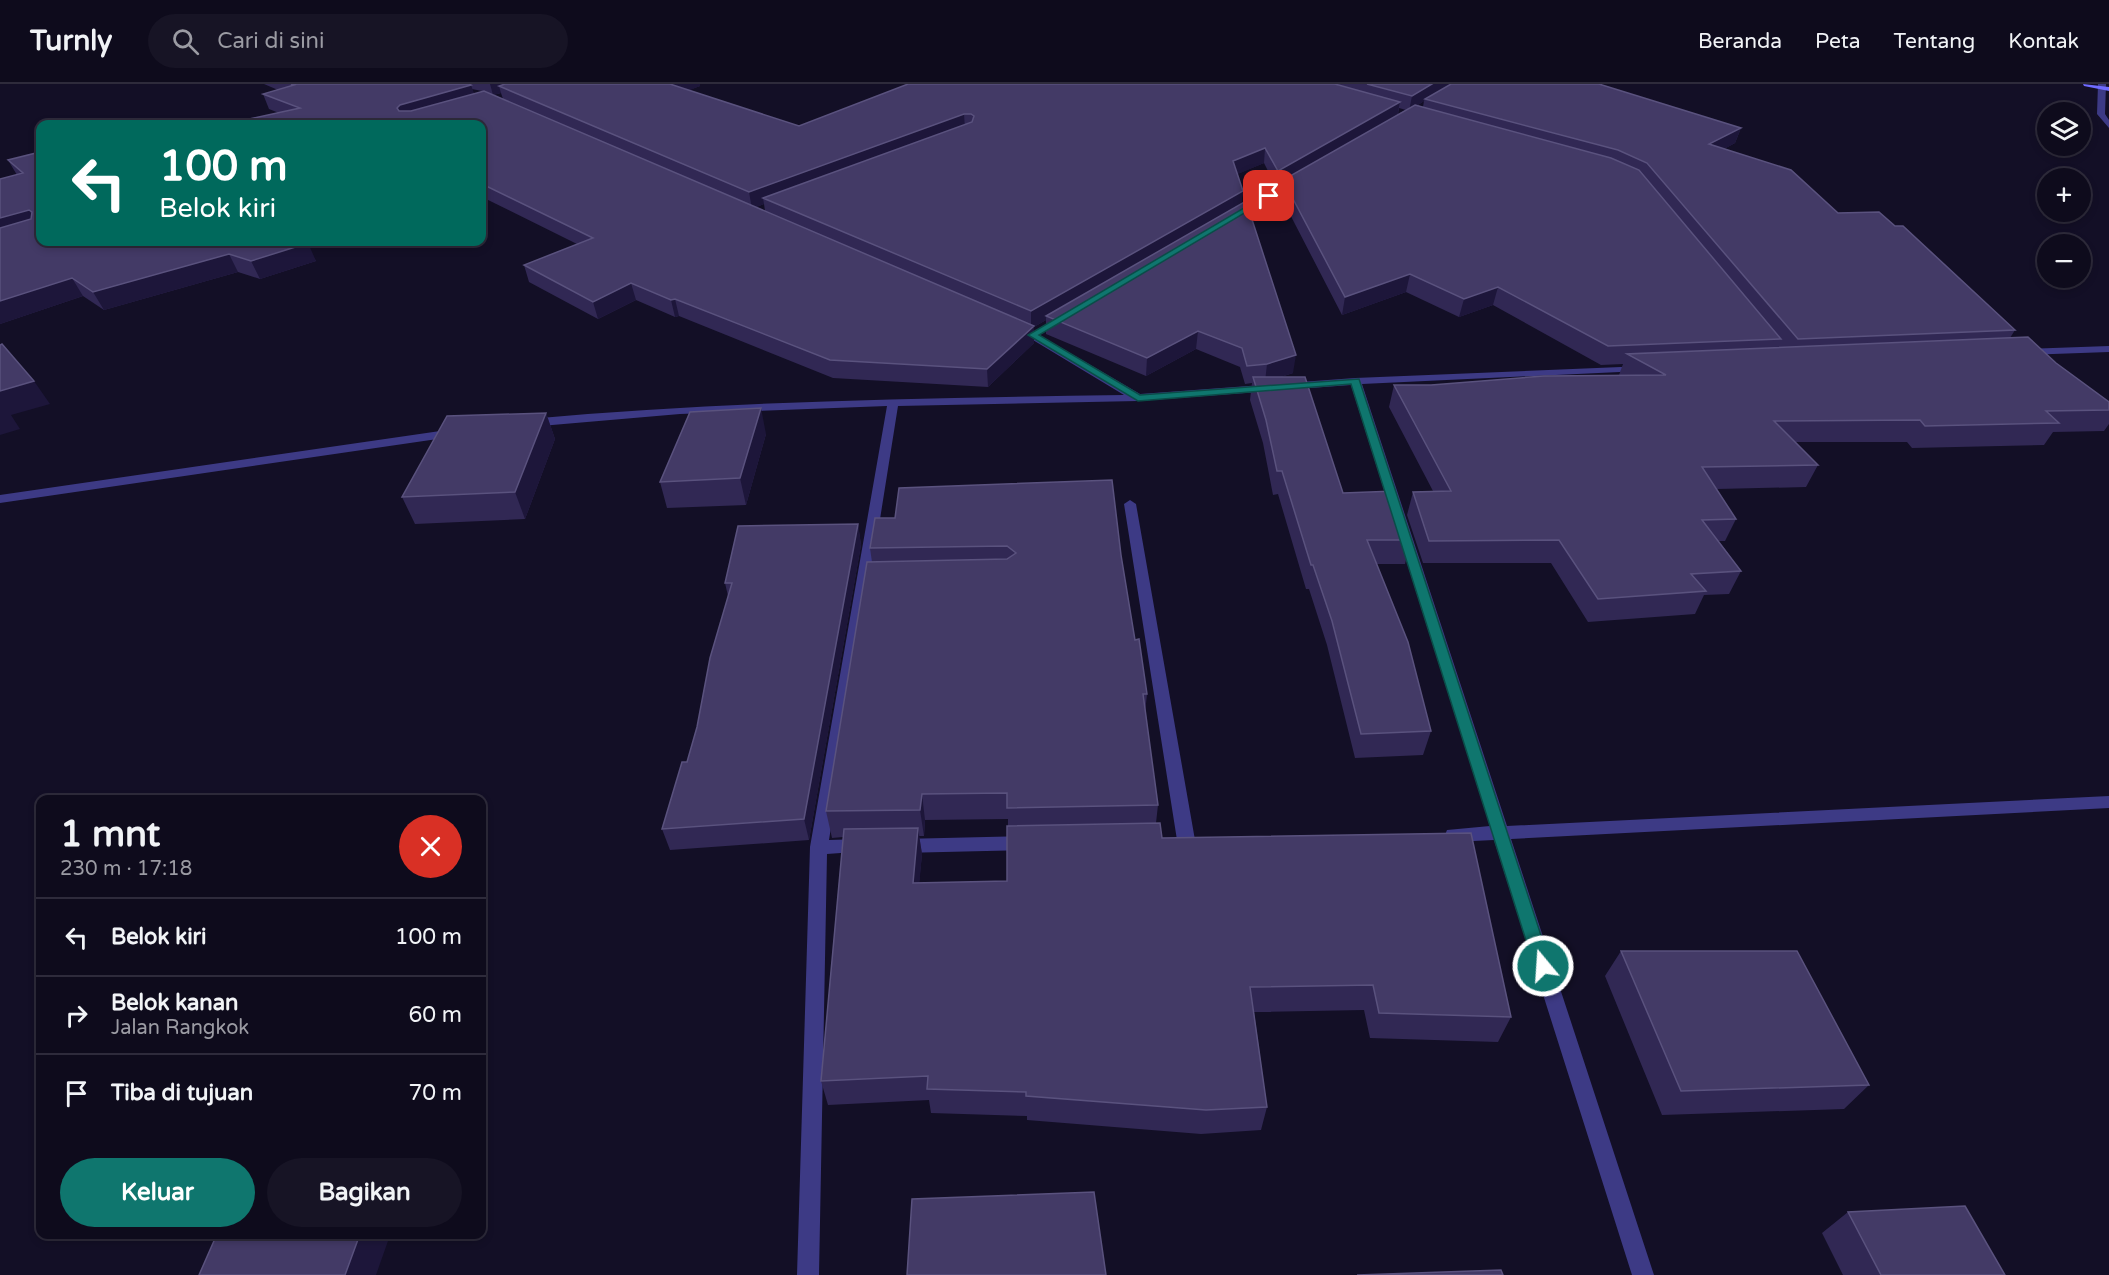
<!DOCTYPE html>
<html lang="id">
<meta charset="utf-8">
<style>
body{margin:0;font-family:"Varela Round",sans-serif;background:#171425;color:#f1f3f6;height:100vh;display:flex;flex-direction:column;font-size:22px;white-space:nowrap}
*{box-sizing:border-box;margin:0}
p{font-size:20px;color:#9b9ba3}
.icon{flex:none;width:33px;height:33px;fill:none;stroke:currentColor;stroke-width:2;stroke-linecap:round;stroke-linejoin:round}
.map{position:relative;flex:1;overflow:hidden}
.details{position:absolute;left:36px;top:711px;width:450px;height:444px;display:flex;flex-direction:column;background:#0e0b1c;border-radius:12px;box-shadow:0 3px 9px #0003,0 0 0 2px #2e2b3b}
.details>*{flex:none}
.banner{position:absolute;left:36px;top:36px;width:450px;height:126px;border-radius:12px;box-shadow:0 3px 9px #0003,0 0 0 2px #2e2b3b;background:#00695c;color:#fff;overflow:hidden}
.buttons{position:absolute;left:2037px;top:18px;display:grid;gap:12px}
.buttons a{display:grid;place-items:center;width:54px;height:54px;border-radius:50%;background:#0e0b1c;box-shadow:0 3px 9px #0003,0 0 0 2px #2e2b3b;font-size:30px}
.pin{position:absolute;display:grid;place-items:center;width:51px;height:51px;color:#fff;margin:-26px;border-radius:12px;box-shadow:0 3px 9px #0006}
.me{position:absolute;width:66px;margin:-33px;rotate:342deg;stroke-linejoin:round;filter:drop-shadow(0 0 4px #0008)}
.turn{display:flex;align-items:center;gap:21px;height:126px;padding:0 24px;font-size:27px}
.turn .icon{width:78px;height:78px;stroke-width:2.5}
.turn b{display:block;font-size:42px;line-height:51px}
.round{display:grid;place-items:center;flex:none;width:63px;height:63px;border-radius:32px;background:#171425}
.overview{display:flex;align-items:center;justify-content:space-between;height:102px;padding:0 24px}
h1{font-size:36px;font-weight:800;line-height:45px}
.button{display:flex;gap:12px;margin-top:auto;padding:12px 24px}
.button a{flex:1;height:69px;border-radius:36px;background:#0f766e;color:#fff;font-size:24px;font-weight:800;line-height:69px;text-align:center}
.button a+a{background:#171425;color:#f1f3f6}
ul{padding:0;list-style:none}
li{display:flex;align-items:center;gap:18px;height:78px;padding:0 24px;border-top:2px solid #2e2b3b}
li div{flex:1}
li b{display:block;font-size:22px}
li em{font-style:normal}
header{display:flex;align-items:center;gap:36px;box-sizing:border-box;height:84px;padding:0 30px;background:#0e0b1c;border-bottom:2px solid #2e2b3b}
header strong{font-size:28px}
nav{display:flex;gap:33px;margin-inline-start:auto;font-size:21px}
.search{width:420px;height:54px;background:#171425;display:flex;align-items:center;gap:15px;box-sizing:border-box;padding:0 21px;border-radius:33px;color:#9b9ba3;font-size:22px}
.map>svg:first-child{display:block}
</style>
<header>
<strong>Turnly</strong>
<div class="search"><svg class="icon" aria-label="search" viewBox="0 0 24 24"><circle cx="10" cy="10" r="6"/><path d="M15 15l6 6"/></svg>Cari di sini</div>
<nav><a>Beranda</a><a>Peta</a><a>Tentang</a><a>Kontak</a></nav>
</header>
<div class="map">
<svg width="2109" height="1191" viewBox="0 0 2109 1191">
<rect width="100%" height="100%" fill="#130f26"/>
<g fill="none" stroke-linecap="round" stroke-linejoin="round">
<path fill="#3d3a85" fill-rule="evenodd" d="M 2098,0 L 2106,0 L 2105,30 L 2109,36 L 2109,44 L 2097,30 Z
M 1296,93 L 1303,95 L 1235,136 L 1227,134 Z
M 1016,241 L 1036,249 L 1140,310 L 1355,294 L 1645,282 L 1647,284 L 1641,287 L 1362,300 L 1507,742 L 2109,712 L 2109,724 L 1511,755 L 1654,1191 L 1632,1191 L 1494,756 L 1453,758 L 1447,756 L 1445,751 L 1447,746 L 1490,742 L 1351,301 L 1138,317 L 898,322 L 829,756 L 862,755 L 868,757 L 871,762 L 868,767 L 827,770 L 819,1191 L 797,1191 L 810,763 L 887,322 L 680,330 L 529,343 L 523,339 L 529,335 C 727,317 926,314 1124,311 L 1028,253 L 1012,246 L 1011,244 Z
M 2109,262 L 2109,268 L 2025,271 L 2020,268 L 2025,265 Z
M 454,345 L 460,349 L 458,352 L 0,419 L 0,411 Z
M 1130,416 L 1136,420 L 1195,756 L 1192,761 L 1186,763 L 1180,761 L 1177,756 L 1124,420 Z
M 1027,752 L 1033,754 L 1036,759 L 1033,764 L 1027,766 L 901,769 L 895,767 L 892,762 L 895,757 L 901,755 Z"/>
<path fill="#6f6bff" fill-rule="evenodd" d="M 2083,0 L 2109,3 L 2109,7 L 2084,2 Z"/>
</g>
<path fill="#312854" fill-rule="evenodd" d="M 264,0 L 700,0 L 700,2 L 689,6 L 799,42 L 908,0 L 1599,0 L 1741,44 L 1735,59 L 1724,65 L 1838,129 L 1895,142 L 2015,246 L 2010,254 L 2056,279 L 2109,318 L 2109,340 L 2104,347 L 2053,348 L 2044,361 L 1912,364 L 1907,358 L 1796,358 L 1818,381 L 1806,403 L 1717,405 L 1736,435 L 1725,457 L 1719,457 L 1741,487 L 1729,510 L 1704,511 L 1695,530 L 1588,538 L 1551,479 L 1423,479 L 1407,431 L 1413,408 L 1433,407 L 1389,323 L 1394,301 L 1431,301 L 1619,291 L 1623,280 L 1601,281 L 1493,221 L 1459,233 L 1406,208 L 1342,231 L 1281,113 L 1283,99 L 1276,103 L 1264,79 L 1237,90 L 1243,107 L 1241,120 L 1293,289 L 1281,293 L 1343,409 L 1411,456 L 1405,480 L 1377,480 L 1431,647 L 1423,671 L 1355,674 L 1327,561 L 1309,505 L 1306,505 L 1278,410 L 1273,411 L 1263,359 L 1250,316 L 1252,299 L 1245,300 L 1240,283 L 1196,265 L 1146,292 L 1046,250 L 1046,236 L 1034,243 L 1034,259 L 988,303 L 833,294 L 679,232 L 675,233 L 636,216 L 598,235 L 529,198 L 524,181 L 577,160 L 482,113 L 482,40 L 279,29 L 269,25 L 263,10 L 278,6 ZM 472,5 L 482,7 L 474,10 ZM 501,9 L 503,15 L 493,11 ZM 1424,17 L 1423,23 L 1417,21 L 1418,21 ZM 1399,24 L 1406,26 L 1398,30 ZM 764,120 L 765,127 L 756,123 Z
M 8,76 L 304,158 L 316,177 L 260,195 L 238,188 L 104,226 L 83,212 L 0,240 L 17,91 Z
M 546,329 L 555,355 L 525,435 L 415,440 L 402,413 Z
M 766,350 L 746,421 L 667,424 L 660,398 Z
M 875,434 L 1121,471 L 1135,556 L 1147,610 L 1145,629 L 1158,721 L 1156,739 L 1162,754 L 1511,933 L 1498,958 L 1370,954 L 1364,926 L 1254,928 L 1267,1023 L 1261,1046 L 1201,1050 L 1027,1036 L 1027,1032 L 931,1029 L 929,1016 L 828,1021 L 821,997 L 843,753 L 832,754 L 826,727 L 872,478 L 870,464 ZM 1008,735 L 1007,797 L 919,799 L 922,770 L 919,752 L 924,752 L 925,736 Z
M 858,440 L 861,461 L 809,756 L 670,766 L 662,745 L 687,678 L 697,643 L 728,512 L 725,499 Z
M 1621,867 L 1869,1001 L 1844,1025 L 1662,1031 L 1605,892 Z
M 1848,1128 L 2005,1191 L 1843,1191 L 1822,1149 Z"/>
<path fill="#1d163a" d="M 490,0 L 538,0 L 499,2 L 501,9 L 493,11 Z
M 667,0 L 700,0 L 700,2 L 670,14 Z
M 1432,0 L 1455,0 L 1425,15 L 1424,17 L 1409,27 L 1412,12 Z
M 471,1 L 476,15 L 405,36 L 397,24 L 400,21 Z
M 1400,18 L 1397,33 L 1283,96 L 1283,99 L 1276,103 L 1278,87 Z
M 964,30 L 965,45 L 763,114 L 764,120 L 752,125 L 749,108 Z
M 1741,44 L 1735,59 L 1704,76 L 1709,60 Z
M 1265,64 L 1264,79 L 1231,93 L 1233,77 Z
M 1243,107 L 1241,123 L 1046,232 L 1046,236 L 1034,243 L 1034,259 L 988,303 L 987,285 L 1031,244 L 1031,227 Z
M 29,126 L 39,143 L 0,155 L 0,134 Z
M 308,159 L 316,177 L 260,195 L 251,177 Z
M 229,170 L 238,188 L 104,226 L 93,208 Z
M 1410,190 L 1406,208 L 1342,231 L 1345,213 Z
M 72,194 L 83,212 L 0,240 L 0,217 Z
M 631,199 L 636,216 L 598,235 L 593,218 Z
M 1498,203 L 1493,221 L 1459,233 L 1464,215 Z
M 675,215 L 679,232 L 675,233 L 671,216 Z
M 1198,247 L 1196,265 L 1146,292 L 1147,274 Z
M 1296,271 L 1293,289 L 1265,298 L 1267,280 Z
M 34,297 L 50,320 L 11,331 L 20,345 L 0,351 L 0,307 Z
M 761,324 L 766,350 L 746,421 L 740,394 Z
M 546,329 L 555,355 L 525,435 L 515,408 Z
M 858,440 L 861,461 L 809,756 L 804,735 Z
M 922,710 L 925,736 L 924,752 L 920,726 Z
M 918,744 L 922,770 L 917,826 L 913,799 Z
M 360,1150 L 380,1150 L 388,1157 L 376,1191 L 345,1191 Z"/>
<path fill="#433a66" stroke="#5a527e" stroke-width="1.5" d="M 291,0 L 469,0 L 471,1 L 400,21 L 397,24 L 399,27 L 411,27 L 484,7 L 1034,242 L 987,285 L 830,276 L 675,215 L 671,216 L 631,199 L 593,218 L 524,181 L 593,154 L 482,100 L 482,40 L 226,40 L 300,24 L 263,10 L 294,1 Z
M 505,0 L 670,0 L 799,42 L 908,0 L 1335,0 L 1400,18 L 1278,87 L 1265,64 L 1233,77 L 1243,107 L 1031,227 L 763,114 L 972,38 L 974,32 L 971,30 L 964,30 L 749,108 L 499,2 Z
M 1367,0 L 1432,0 L 1412,12 Z
M 1451,0 L 1599,0 L 1741,44 L 1709,60 L 1791,86 L 1838,129 L 1879,128 L 1895,142 L 1903,142 L 2015,246 L 1798,255 L 1647,79 L 1618,66 L 1425,15 Z
M 1415,21 L 1611,74 L 1639,86 L 1781,255 L 1608,262 L 1498,203 L 1464,215 L 1410,190 L 1345,213 L 1283,96 Z
M 40,68 L 40,158 L 304,158 L 308,159 L 251,177 L 229,170 L 93,208 L 72,194 L 0,217 L 0,144 L 31,135 L 32,128 L 29,126 L 0,134 L 0,95 L 23,89 L 8,76 Z
M 1246,117 L 1296,271 L 1267,280 L 1247,282 L 1242,264 L 1198,247 L 1147,274 L 1046,232 Z
M 2028,253 L 2056,279 L 2109,318 L 2109,326 L 2046,327 L 2059,339 L 1925,342 L 1920,336 L 1774,337 L 1818,381 L 1702,383 L 1736,435 L 1702,436 L 1741,487 L 1691,490 L 1706,507 L 1598,515 L 1559,456 L 1429,457 L 1413,408 L 1451,407 L 1394,301 L 1431,301 L 1544,292 L 1666,291 L 1627,270 Z
M 2,260 L 34,297 L 0,307 L 0,261 Z
M 1253,293 L 1305,293 L 1343,409 L 1395,407 L 1411,456 L 1367,456 L 1408,558 L 1431,647 L 1361,650 L 1332,537 L 1313,481 L 1311,481 L 1282,387 L 1277,387 L 1266,336 Z
M 761,324 L 740,394 L 660,398 L 690,328 Z
M 546,329 L 515,408 L 402,413 L 447,332 Z
M 1112,396 L 1121,471 L 1135,556 L 1139,555 L 1147,610 L 1143,610 L 1158,721 L 1007,724 L 1007,709 L 922,710 L 920,726 L 826,727 L 867,478 L 1007,475 L 1016,469 L 1007,462 L 870,464 L 875,434 L 895,434 L 899,404 Z
M 858,440 L 804,735 L 662,745 L 682,678 L 687,678 L 697,643 L 710,574 L 732,499 L 725,499 L 738,442 Z
M 1160,739 L 1162,754 L 1471,749 L 1511,933 L 1379,929 L 1373,901 L 1250,903 L 1267,1023 L 1206,1026 L 1026,1012 L 1026,1008 L 927,1005 L 928,992 L 821,997 L 844,745 L 918,744 L 913,799 L 1007,797 L 1007,742 Z
M 1621,867 L 1797,867 L 1869,1001 L 1681,1007 Z
M 1094,1108 L 1106,1191 L 907,1191 L 912,1115 Z
M 1965,1122 L 2005,1191 L 1881,1191 L 1848,1128 Z
M 217,1150 L 360,1150 L 345,1191 L 199,1191 Z
M 1501,1186 L 1503,1191 L 1357,1191 Z"/>
<path fill="#0f766e" stroke="#0a4d48" stroke-width="1.5" d="M 1266,111 L 1273,112 L 1039,251 L 1140,311 L 1359,295 L 1551,882 L 1549,888 L 1543,890 L 1537,888 L 1534,882 L 1351,300 L 1138,317 L 1028,251 Z"/>
</svg>
<div class="buttons">
<a><svg class="icon" aria-label="layers" viewBox="0 0 24 24"><path d="M12 4l9 5-9 5-9-5zM3 14l9 5 9-5"/></svg></a>
<a>+</a>
<a>−</a>
</div>
<div class="pin" style="left:1269px;top:112px;background:#d93025"><svg class="icon" aria-label="arrive" viewBox="0 0 24 24"><path d="M6 21V4h12l-3 4 3 4H6"/></svg></div>
<svg class="me" style="left:1543px;top:882px" viewBox="-20 -20 40 40"><circle r="17" fill="#0f766e" stroke="#fff" stroke-width="3"/><path d="M0-11L8 9 0 5-8 9z" fill="#fff"/></svg>
<div class="banner">
<div class="turn"><svg class="icon" aria-label="left" viewBox="0 0 24 24"><path d="M17 20v-9H6M10 6l-5 5 5 5"/></svg><div><b>100 m</b>Belok kiri</div></div>
</div>
<section class="details">
<div class="overview"><div><h1>1 mnt</h1><p>230 m · 17:18</p></div><a class="round" style="background:#d93025;color:#fff"><svg class="icon" aria-label="close" viewBox="0 0 24 24"><path d="M6 6l12 12M18 6L6 18"/></svg></a></div>
<ul>
<li><svg class="icon" aria-label="left" viewBox="0 0 24 24"><path d="M17 20v-9H6M10 6l-5 5 5 5"/></svg><div><b>Belok kiri</b></div><em>100 m</em></li>
<li><svg class="icon" aria-label="right" viewBox="0 0 24 24"><path d="M7 20v-9h11M14 6l5 5-5 5"/></svg><div><b>Belok kanan</b><p>Jalan Rangkok</p></div><em>60 m</em></li>
<li><svg class="icon" aria-label="arrive" viewBox="0 0 24 24"><path d="M6 21V4h12l-3 4 3 4H6"/></svg><div><b>Tiba di tujuan</b></div><em>70 m</em></li>
</ul>
<div class="button"><a>Keluar</a><a>Bagikan</a></div>
</section>
</div>
